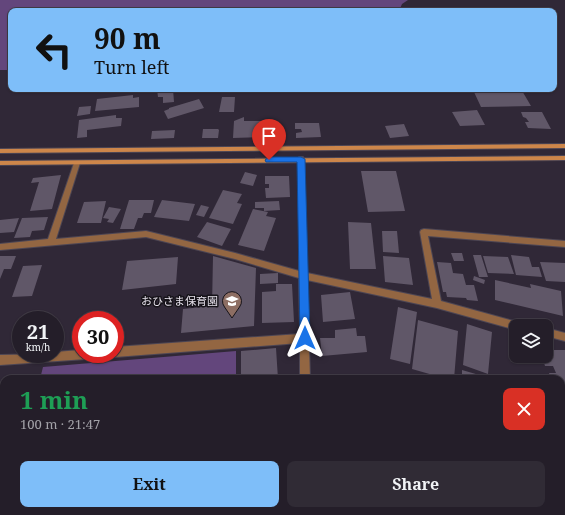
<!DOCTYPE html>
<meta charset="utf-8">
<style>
body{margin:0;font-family:"Noto Serif","Noto Sans JP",serif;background:#302b35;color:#f1f3f6;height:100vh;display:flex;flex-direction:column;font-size:15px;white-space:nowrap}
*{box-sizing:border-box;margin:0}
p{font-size:13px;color:#a3a2a8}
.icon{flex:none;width:22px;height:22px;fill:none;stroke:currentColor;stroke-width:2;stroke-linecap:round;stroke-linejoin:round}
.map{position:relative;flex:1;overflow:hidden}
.side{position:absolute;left:0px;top:375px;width:565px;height:140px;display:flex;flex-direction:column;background:#241e29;border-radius:12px 12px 0 0;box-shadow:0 1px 3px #0004,0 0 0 1px #413c46}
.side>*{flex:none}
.hud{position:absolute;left:8px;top:8px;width:549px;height:84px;border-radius:8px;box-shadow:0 1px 3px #0004,0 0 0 1px #413c46;background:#7ebef9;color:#111;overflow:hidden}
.tools{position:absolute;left:509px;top:319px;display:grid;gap:8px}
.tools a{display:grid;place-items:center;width:44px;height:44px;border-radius:8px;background:#241e29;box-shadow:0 1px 3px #0004,0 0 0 1px #413c46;font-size:20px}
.speed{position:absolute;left:12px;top:311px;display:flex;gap:8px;font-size:20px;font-weight:700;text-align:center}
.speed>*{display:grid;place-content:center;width:52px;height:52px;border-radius:50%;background:#241e29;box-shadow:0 1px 3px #0004,0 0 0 1px #413c46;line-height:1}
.speed small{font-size:10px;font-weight:400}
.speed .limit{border:6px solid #d22;background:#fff;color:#111}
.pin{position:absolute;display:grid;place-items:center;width:34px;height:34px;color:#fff;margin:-41px -17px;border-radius:50% 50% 50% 0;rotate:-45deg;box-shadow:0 0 4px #0007}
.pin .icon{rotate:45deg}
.me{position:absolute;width:44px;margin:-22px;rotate:0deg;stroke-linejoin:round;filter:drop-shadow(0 0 3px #0008)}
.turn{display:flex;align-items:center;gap:14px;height:84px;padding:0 20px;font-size:18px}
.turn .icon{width:52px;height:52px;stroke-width:2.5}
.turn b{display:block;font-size:28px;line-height:34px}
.round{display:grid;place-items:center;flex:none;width:42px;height:42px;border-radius:8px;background:#302b35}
.overview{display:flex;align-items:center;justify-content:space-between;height:68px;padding:0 20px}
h1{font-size:24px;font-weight:700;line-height:30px;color:#1e9e55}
.cta{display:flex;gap:8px;margin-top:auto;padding:8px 20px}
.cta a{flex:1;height:46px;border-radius:8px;background:#7ebef9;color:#111;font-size:16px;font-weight:700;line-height:46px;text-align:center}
.cta a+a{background:#302b35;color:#f1f3f6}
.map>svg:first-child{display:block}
</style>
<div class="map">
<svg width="565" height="515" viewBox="0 0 565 515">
<rect width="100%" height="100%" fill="#302837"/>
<path fill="#63467c" d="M 0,0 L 408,0 L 402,4 L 399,11 L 11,11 L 11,70 L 0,70 Z
M 236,351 L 236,379 L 40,379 L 43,367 Z
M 8,511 L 168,511 L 133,515 L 7,515 Z"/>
<path fill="#605768" d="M 157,89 L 173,89 L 174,102 L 163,103 L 163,97 L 158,97 Z
M 479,89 L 521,89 L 531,106 L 481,107 L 474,92 L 481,92 Z
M 133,95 L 133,98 L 139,97 L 139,107 L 95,111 L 97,99 Z
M 222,97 L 235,97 L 234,112 L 219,112 Z
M 199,99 L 204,108 L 168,119 L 164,111 L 169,109 L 169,108 Z
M 91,106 L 90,114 L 77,116 L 79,107 Z
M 477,110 L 485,125 L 460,126 L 452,112 Z
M 521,112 L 542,112 L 551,129 L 528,128 L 525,122 L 529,122 L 526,118 L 523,117 Z
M 116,115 L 116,118 L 122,118 L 121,126 L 87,130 L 87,137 L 77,138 L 79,120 Z
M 244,117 L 244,121 L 268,121 L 268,137 L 233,138 L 234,121 Z
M 295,123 L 319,123 L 321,137 L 296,138 L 296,133 L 302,132 L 301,129 L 295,129 Z
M 404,124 L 409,136 L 390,138 L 385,126 Z
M 203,129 L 218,129 L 219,130 L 218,138 L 202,138 Z
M 175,130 L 174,138 L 151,139 L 152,131 Z
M 361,171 L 396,171 L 405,211 L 368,212 Z
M 245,172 L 257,175 L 253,186 L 240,183 Z
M 61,175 L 52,209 L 30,211 L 39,182 L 31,183 L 33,178 Z
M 265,176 L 289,176 L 290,197 L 266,198 L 265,188 L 269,188 L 269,184 L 265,184 Z
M 223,190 L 242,194 L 237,203 L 242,204 L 233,224 L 209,218 Z
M 129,200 L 154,200 L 151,213 L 144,213 L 142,218 L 138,218 L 134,229 L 120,229 Z
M 162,200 L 195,204 L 189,221 L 154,217 Z
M 106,201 L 101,223 L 77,223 L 84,202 Z
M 279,201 L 280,210 L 264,211 L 264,208 L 255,208 L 255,202 Z
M 201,205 L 209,207 L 204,217 L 196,215 Z
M 109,207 L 121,209 L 113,223 L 107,222 L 109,219 L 103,218 Z
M 253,209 L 268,212 L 266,216 L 276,218 L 264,251 L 238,245 Z
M 48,217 L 44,230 L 32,231 L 30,237 L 14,238 L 22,218 Z
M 19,218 L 14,232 L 0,233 L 0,220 Z
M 207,222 L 231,229 L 222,246 L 197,237 Z
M 348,222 L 371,223 L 376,269 L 350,269 Z
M 382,231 L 397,231 L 399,253 L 383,252 Z
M 451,253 L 462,253 L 464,261 L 454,261 Z
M 473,255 L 481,255 L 488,277 L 479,277 Z
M 511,255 L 529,257 L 532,267 L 539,267 L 542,277 L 516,275 Z
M 0,256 L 16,256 L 11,269 L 4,269 L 0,279 Z
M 213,256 L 256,268 L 254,326 L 181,333 L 183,309 L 212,306 Z
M 383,256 L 409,258 L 413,285 L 385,282 Z
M 483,256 L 508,257 L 514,274 L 488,273 Z
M 178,257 L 176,284 L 122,290 L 127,261 Z
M 437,262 L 451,263 L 453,273 L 463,274 L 466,285 L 474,285 L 478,301 L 467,300 L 466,298 L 447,297 L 446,292 L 443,292 Z
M 540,262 L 565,263 L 565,282 L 546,281 Z
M 42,265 L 32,296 L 12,297 L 23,266 Z
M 278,273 L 278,283 L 260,284 L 260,274 Z
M 474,276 L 485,280 L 484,284 L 473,280 Z
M 495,280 L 531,288 L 530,284 L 561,291 L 563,316 L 495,300 Z
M 276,284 L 292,284 L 294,322 L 262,323 L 262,292 L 276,291 Z
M 350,292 L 355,319 L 323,322 L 321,295 Z
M 398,307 L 417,312 L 410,364 L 390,359 Z
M 418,320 L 458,331 L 454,379 L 447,379 L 412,369 Z
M 467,324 L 492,332 L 488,374 L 463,365 Z
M 356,328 L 357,336 L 365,336 L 367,352 L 322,356 L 320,338 L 335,338 L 335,330 Z
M 276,348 L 278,379 L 241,379 L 241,351 Z
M 546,350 L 565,350 L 565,392 L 561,392 L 561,379 L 551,379 L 549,373 L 556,373 L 553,366 L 545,366 L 542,356 L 546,356 Z
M 462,370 L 493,379 L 462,379 Z
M 561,431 L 565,440 L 565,464 L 561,464 Z"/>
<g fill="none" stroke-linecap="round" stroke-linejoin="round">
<g stroke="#4d4654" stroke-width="2">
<path id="street" d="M 299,157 L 303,157 L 304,159 L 307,273 L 432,299 L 420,232 L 421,230 L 424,229 L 565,241 L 565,247 L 428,236 L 441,301 L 521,323 L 522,326 L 516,326 L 516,330 L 437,308 L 307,280 L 310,379 L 300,379 L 300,343 L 115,357 L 111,354 L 115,354 L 115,347 L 300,334 L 299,278 L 235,259 L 146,237 L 0,250 L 0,244 L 48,239 L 74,163 L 77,161 L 80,163 L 56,239 L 146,231 L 235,253 L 299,271 Z
M 546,328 L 565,333 L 565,341 L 546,336 Z
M 81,350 L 81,354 L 91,354 L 89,357 L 86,359 L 0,365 L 0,355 L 55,354 L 55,352 Z
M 561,393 L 565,393 L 565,403 L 561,403 Z"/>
</g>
<g stroke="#4d4654" stroke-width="2">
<path id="secondary" d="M 565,144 L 565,148 L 0,153 L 0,149 Z
M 565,156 L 565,160 L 0,165 L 0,161 Z
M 561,481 L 565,481 L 565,491 L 561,491 Z
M 287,511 L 333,511 L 331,515 L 285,515 Z"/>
</g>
<use href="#street" fill="#936642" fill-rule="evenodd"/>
<use href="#secondary" fill="#cd864a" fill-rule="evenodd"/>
</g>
<path fill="#1a73e8" stroke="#114b97" d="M 269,157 L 301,157 L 305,159 L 310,338 L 308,341 L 305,343 L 301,341 L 300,338 L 297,162 L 266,162 L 265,160 Z"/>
<defs>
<g id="school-pin" transform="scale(1)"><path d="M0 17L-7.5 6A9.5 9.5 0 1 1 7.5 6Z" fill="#8d6e63" stroke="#161319"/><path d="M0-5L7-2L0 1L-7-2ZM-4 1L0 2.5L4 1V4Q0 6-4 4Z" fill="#fff"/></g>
</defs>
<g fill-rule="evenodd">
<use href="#school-pin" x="232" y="301"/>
</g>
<g text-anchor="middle" stroke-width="3" stroke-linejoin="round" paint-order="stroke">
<g font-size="11" fill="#e6e1eb" stroke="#161319" text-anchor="end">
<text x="218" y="305">おひさま保育園</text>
</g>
</g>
</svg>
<div class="tools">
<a><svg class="icon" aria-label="layers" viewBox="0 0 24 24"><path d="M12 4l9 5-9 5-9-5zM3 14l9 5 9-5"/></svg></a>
</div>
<div class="speed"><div>21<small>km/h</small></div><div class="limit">30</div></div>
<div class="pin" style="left:269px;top:160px;background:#d93025"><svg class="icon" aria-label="arrive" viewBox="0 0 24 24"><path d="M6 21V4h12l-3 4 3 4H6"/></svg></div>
<svg class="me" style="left:305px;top:338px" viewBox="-20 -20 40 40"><path d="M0-17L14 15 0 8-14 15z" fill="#1a73e8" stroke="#fff" stroke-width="4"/></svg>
<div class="hud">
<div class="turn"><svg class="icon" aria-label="left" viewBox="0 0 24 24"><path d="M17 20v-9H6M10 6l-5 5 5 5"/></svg><div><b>90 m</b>Turn left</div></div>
</div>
<section class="side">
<div class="overview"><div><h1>1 min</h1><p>100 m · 21:47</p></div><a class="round" style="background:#d93025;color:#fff"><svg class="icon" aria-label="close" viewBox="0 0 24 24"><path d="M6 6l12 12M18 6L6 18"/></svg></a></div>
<div class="cta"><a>Exit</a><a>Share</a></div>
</section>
</div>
